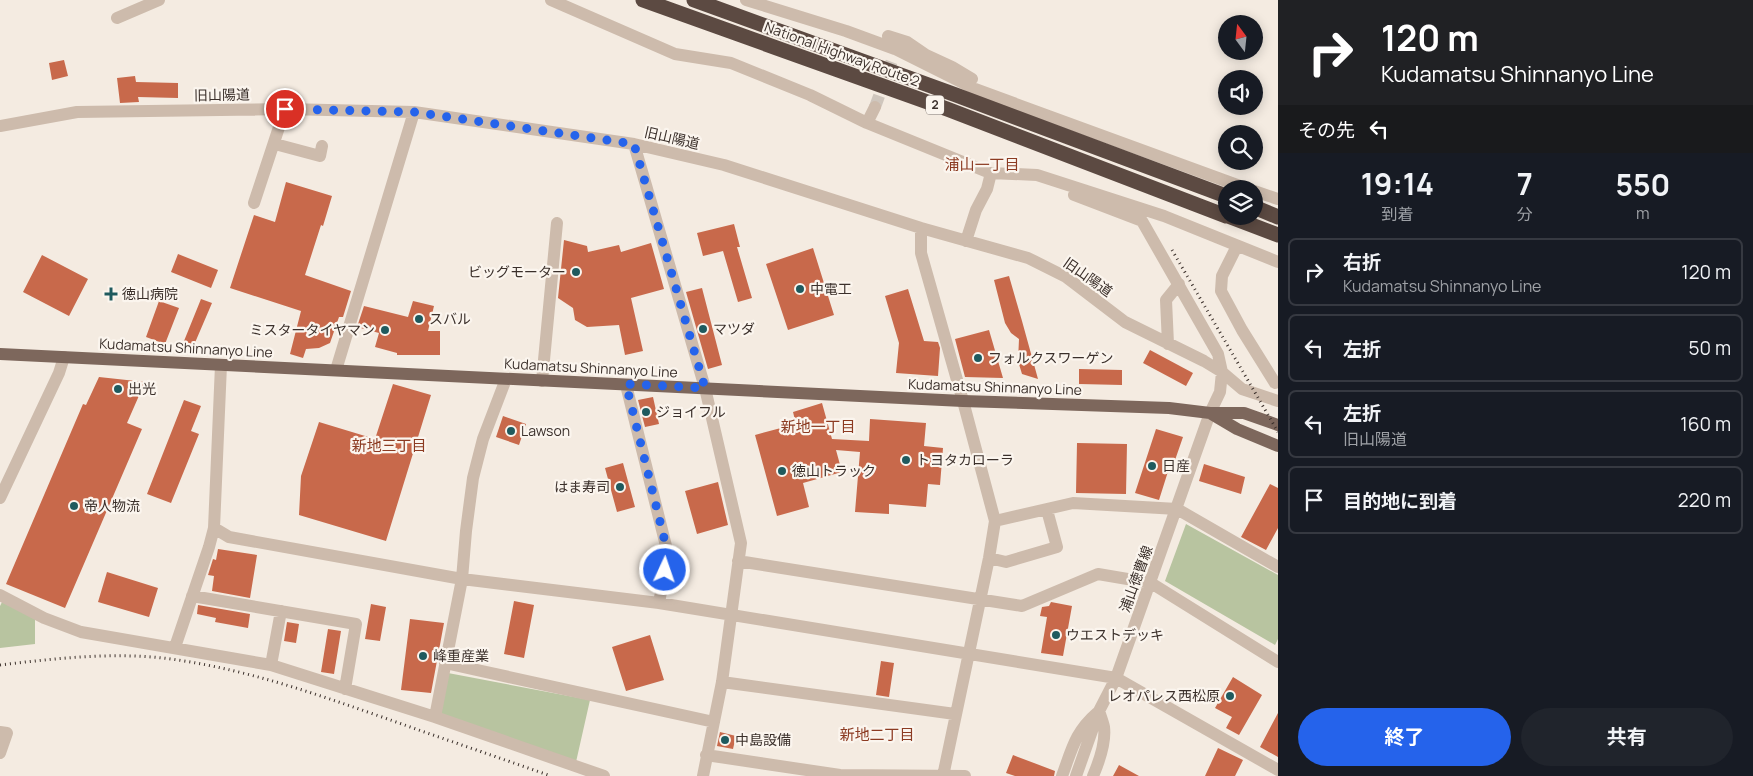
<!DOCTYPE html>
<html lang="ja">
<meta charset="utf-8">
<style>
body{margin:0;font-family:Manrope,"Noto Sans JP",sans-serif;background:#20242c;color:#f1f3f6;height:100vh;display:flex;flex-direction:column;font-size:19px;white-space:nowrap}
*{box-sizing:border-box;margin:0}
p{font-size:16px;color:#9ea1a6}
.icon{flex:none;width:28px;height:28px;fill:none;stroke:currentColor;stroke-width:2;stroke-linecap:round;stroke-linejoin:round}
.map{position:relative;flex:1;overflow:hidden}
.drawer{display:flex;flex-direction:column;background:#171b24;width:475px}
.drawer>*{flex:none}
.banner{background:#202124;color:#fff;overflow:hidden}
.needle{width:32px;rotate:345deg}
.controls{position:absolute;left:1218px;top:15px;display:grid;gap:10px}
.controls a{display:grid;place-items:center;width:45px;height:45px;border-radius:50%;background:#171b24;box-shadow:0 2px 12px #0003;font-size:25px}
.pin{position:absolute;display:grid;place-items:center;width:42px;height:42px;color:#fff;margin:-21px;border:2px solid #fff;border-radius:50%;box-shadow:0 1px 5px #0007}
.me{position:absolute;width:55px;margin:-28px;rotate:3deg;stroke-linejoin:round;filter:drop-shadow(0 0 4px #0008)}
.turn{display:flex;align-items:center;gap:18px;height:105px;padding:0 20px;font-size:22px}
.turn .icon{width:65px;height:65px;stroke-width:2.5}
.turn b{display:block;font-size:35px;line-height:42px}
.then{display:flex;align-items:center;height:48px;padding:0 20px;background:#0003;gap:10px;font-size:19px}
.eta{display:flex;justify-content:space-evenly;align-items:center;height:85px;text-align:center}
.eta b{font-size:30px;font-weight:700;line-height:35px}
.cta{display:flex;gap:10px;margin-top:auto;padding:10px 20px}
.cta a{flex:1;height:58px;border-radius:30px;background:#2563eb;color:#fff;font-size:20px;font-weight:700;line-height:58px;text-align:center}
.cta a+a{background:#20242c;color:#f1f3f6}
ul{padding:0;list-style:none}
li{display:flex;align-items:center;gap:15px;height:68px;margin:0 10px 8px;padding:0 10px;border:2px solid #363941;border-radius:8px}
li div{flex:1}
li b{display:block;font-size:19px}
li em{font-style:normal}
main{display:flex;flex:1;min-height:0}
.map>svg:first-child{display:block}
</style>
<main>
<div class="map">
<svg width="1278" height="776" viewBox="0 0 1278 776">
<rect width="100%" height="100%" fill="#f4ebe1"/>
<path fill="#b8c4a0" d="M 1186,524 L 1278,575 L 1278,639 L 1275,645 L 1165,581 Z
M 3,600 L 35,615 L 35,644 L 0,648 L 0,606 Z
M 448,673 L 590,700 L 576,762 L 440,715 Z"/>
<path fill="#c8694b" d="M 64,60 L 68,76 L 52,80 L 49,63 Z
M 135,76 L 136,82 L 178,83 L 178,98 L 138,97 L 139,102 L 120,103 L 117,78 Z
M 286,182 L 332,196 L 323,226 L 321,225 L 305,275 L 351,291 L 343,317 L 339,317 L 330,343 L 319,348 L 306,349 L 303,358 L 290,354 L 301,311 L 230,288 L 254,215 L 275,222 Z
M 734,224 L 740,247 L 737,247 L 752,298 L 738,302 L 723,251 L 703,256 L 697,233 Z
M 564,240 L 587,246 L 588,252 L 619,245 L 621,252 L 651,243 L 664,289 L 631,298 L 643,351 L 625,355 L 619,325 L 587,327 L 575,320 L 573,308 L 558,298 Z
M 813,248 L 834,315 L 788,330 L 766,264 Z
M 178,254 L 218,270 L 211,288 L 171,272 Z
M 42,255 L 88,279 L 69,316 L 23,292 Z
M 1009,276 L 1022,321 L 1038,379 L 1022,374 L 1018,361 L 1019,339 L 1011,333 L 1005,323 L 994,280 Z
M 702,288 L 722,365 L 708,369 L 686,292 Z
M 908,289 L 924,341 L 938,342 L 940,348 L 938,376 L 896,373 L 899,343 L 885,296 Z
M 201,299 L 212,303 L 194,345 L 184,341 Z
M 159,301 L 179,308 L 165,344 L 146,337 Z
M 413,301 L 434,306 L 428,331 L 440,331 L 440,355 L 397,355 L 397,353 L 375,347 L 379,333 L 357,327 L 364,306 L 408,317 Z
M 989,330 L 1003,378 L 965,377 L 955,339 Z
M 1150,350 L 1193,373 L 1186,386 L 1143,363 Z
M 1079,369 L 1122,370 L 1122,385 L 1079,384 Z
M 99,377 L 145,382 L 127,423 L 142,429 L 65,608 L 6,584 L 83,404 L 86,405 Z
M 393,384 L 431,395 L 386,541 L 299,515 L 301,476 L 319,422 L 375,439 Z
M 653,397 L 659,424 L 645,427 L 638,400 Z
M 184,400 L 201,406 L 191,431 L 199,434 L 171,503 L 147,494 Z
M 822,403 L 832,439 L 869,441 L 870,419 L 926,423 L 924,446 L 943,448 L 940,485 L 928,484 L 926,507 L 889,504 L 889,514 L 855,512 L 860,452 L 836,450 L 842,472 L 803,483 L 809,507 L 777,516 L 755,435 L 796,424 L 793,412 Z
M 503,416 L 526,424 L 519,445 L 496,437 Z
M 1156,429 L 1183,437 L 1174,463 L 1171,462 L 1159,500 L 1135,493 Z
M 1077,443 L 1127,444 L 1126,494 L 1076,493 Z
M 623,463 L 635,507 L 617,512 L 605,468 Z
M 1204,464 L 1245,477 L 1241,494 L 1199,481 Z
M 718,482 L 728,525 L 697,534 L 685,491 Z
M 1270,484 L 1278,488 L 1278,528 L 1266,550 L 1241,537 Z
M 218,549 L 257,555 L 250,598 L 212,591 L 214,576 L 208,575 L 213,559 L 216,560 Z
M 107,572 L 158,588 L 149,617 L 98,602 Z
M 514,601 L 534,605 L 524,658 L 504,654 Z
M 1051,602 L 1072,606 L 1063,656 L 1041,653 L 1047,617 L 1040,616 L 1042,607 L 1049,606 Z
M 371,604 L 386,607 L 380,641 L 365,639 Z
M 198,605 L 250,614 L 248,628 L 215,622 L 216,618 L 197,614 Z
M 410,619 L 444,623 L 431,693 L 401,690 Z
M 287,622 L 299,624 L 296,643 L 284,641 Z
M 328,629 L 341,631 L 334,674 L 321,672 Z
M 650,635 L 664,680 L 626,691 L 612,647 Z
M 881,661 L 894,663 L 889,697 L 876,695 Z
M 1233,677 L 1262,695 L 1239,735 L 1226,728 L 1232,717 L 1215,708 Z
M 1278,713 L 1278,757 L 1260,747 Z
M 720,732 L 736,736 L 733,749 L 717,746 Z
M 1218,748 L 1243,760 L 1235,776 L 1205,776 Z
M 1013,755 L 1055,771 L 1054,776 L 1015,776 L 1006,773 Z
M 1119,765 L 1139,776 L 1113,776 Z"/>
<g fill="none" stroke-linecap="round" stroke-linejoin="round">
<path stroke="#cfc6bd" stroke-width="12" stroke-dasharray="12 6" stroke-linecap="butt" d="M 875,107 L 893,58"/>
<path stroke="#cdbbac" stroke-width="12" d="M 551,0 L 675,54 L 731,63 L 810,95 L 867,123 L 990,173 L 1037,175 L 1164,216 L 1278,262
M 746,0 L 846,31 L 895,49 L 975,89 L 1248,189
M 117,18 L 159,0
M 888,36 L 907,42 L 926,55 L 952,67 L 972,79
M 867,123 L 875,107
M 0,126 L 77,112 L 285,109 L 414,112 L 634,144 L 724,165 L 921,228 L 1028,258 L 1066,277 L 1125,322 L 1204,361 L 1222,372 L 1220,392 L 1210,413 L 1116,678 L 1099,711 L 1076,776
M 275,144 L 320,156 L 322,146
M 634,144 L 705,388 L 741,543 L 722,682 L 703,776
M 1254,191 L 1278,199
M 1074,195 L 1142,221 L 1218,354 L 1222,372 L 1242,389 L 1278,401
M 254,203 L 285,109
M 921,228 L 921,253 L 963,401 L 995,521 L 989,558 L 943,776
M 966,241 L 976,210 L 987,189 L 991,173
M 1237,246 L 1222,276 L 1221,291 L 1242,330 L 1275,383
M 1168,344 L 1166,300 L 1179,284
M 336,370 L 414,112
M 542,381 L 557,223
M 626,385 L 668,554 L 659,603
M 0,498 L 59,373 L 64,357
M 995,521 L 1073,503 L 1177,509 L 1278,567
M 214,528 L 229,537 L 462,579 L 659,603 L 1116,678 L 1278,770
M 989,558 L 1006,562 L 1057,547 L 1047,510
M 738,561 L 1022,606 L 1098,574 L 1151,583 L 1278,662
M 0,595 L 44,618 L 81,632 L 271,665 L 435,717 L 604,776
M 192,596 L 356,624 L 345,689
M 175,647 L 209,547 L 214,528 L 221,365
M 445,663 L 714,722
M 271,665 L 281,611
M 722,682 L 955,714
M 435,717 L 462,579 L 466,531 L 473,478 L 483,439 L 506,379
M 0,732 L 7,733 L 0,753
M 706,755 L 840,775 L 965,776
M 1062,776 C 1072,749 1075,732 1097,713
M 1093,776 C 1099,762 1106,742 1104,727 C 1103,722 1101,717 1099,711"/>
<path stroke="#7d675c" stroke-width="12" d="M 0,354 L 963,401 L 1169,408 L 1210,413 L 1244,413 L 1278,425
M 1210,413 L 1237,429 L 1278,446"/>
<path stroke="#5c4a42" stroke-width="15" d="M 643,0 L 947,109 L 1226,216
M 694,0 L 956,95 L 1226,196
M 1254,207 L 1278,217
M 1228,216 L 1278,235"/>
<path stroke="#3b302b" stroke-width="3" stroke-dasharray="1 4" stroke-linecap="butt" d="M 1172,250 L 1278,432
M 0,665 C 59,658 119,651 178,660 C 251,671 313,693 382,717 C 438,737 494,756 551,776"/>
</g>
<g fill="none" stroke-linecap="round" stroke-linejoin="round">
<path stroke="#2563eb" stroke-width="9" stroke-dasharray="0 16.2" d="M 285,109 L 414,112 L 634,144 L 705,388 L 626,384 L 668,554 L 665,570"/>
</g>
<g fill="#1f5a5e" stroke="#fbf5ee" stroke-width="2">
<circle cx="576" cy="272" r="5"/>
<circle cx="800" cy="289" r="5"/>
<path d="M108.5 286.5h5v5h5v5h-5v5h-5v-5h-5v-5h5z"/>
<circle cx="419" cy="319" r="5"/>
<circle cx="703" cy="329" r="5"/>
<circle cx="385" cy="330" r="5"/>
<circle cx="978" cy="358" r="5"/>
<circle cx="118" cy="389" r="5"/>
<circle cx="646" cy="412" r="5"/>
<circle cx="511" cy="431" r="5"/>
<circle cx="906" cy="460" r="5"/>
<circle cx="1152" cy="466" r="5"/>
<circle cx="782" cy="471" r="5"/>
<circle cx="620" cy="487" r="5"/>
<circle cx="74" cy="506" r="5"/>
<circle cx="1056" cy="635" r="5"/>
<circle cx="423" cy="656" r="5"/>
<circle cx="1230" cy="696" r="5"/>
<circle cx="725" cy="740" r="5"/>
</g>
<g text-anchor="middle" stroke-width="4.5" stroke-linejoin="round" paint-order="stroke">
<rect fill="#fbf5ee" stroke="#756b66" stroke-width="1" x="926" y="95.5" width="18" height="19" rx="4"/>
<g font-size="12" font-weight="bold" fill="#3b302b">
<text x="935" y="109">2</text>
</g>
<g font-size="14" fill="#3b302b" stroke="#fbf5ee">
<text transform="translate(842 54) rotate(20)" y="5">National Highway Route 2</text>
<text transform="translate(222 95) rotate(-1)" y="5">旧山陽道</text>
<text transform="translate(672 138) rotate(13)" y="5">旧山陽道</text>
<text transform="translate(1088 277) rotate(35)" y="5">旧山陽道</text>
<text transform="translate(186 348) rotate(3)" y="5">Kudamatsu Shinnanyo Line</text>
<text transform="translate(591 368) rotate(3)" y="5">Kudamatsu Shinnanyo Line</text>
<text transform="translate(995 387) rotate(2)" y="5">Kudamatsu Shinnanyo Line</text>
<text transform="translate(1136 579) rotate(-70)" y="5">浦山徳曹線</text>
</g>
<g font-size="14" fill="#3b302b" stroke="#fbf5ee" text-anchor="start">
<text x="566" y="277" text-anchor="end">ビッグモーター</text>
<text x="810" y="294">中電工</text>
<text x="122" y="299">徳山病院</text>
<text x="429" y="324">スバル</text>
<text x="713" y="334">マツダ</text>
<text x="375" y="335" text-anchor="end">ミスタータイヤマン</text>
<text x="988" y="363">フォルクスワーゲン</text>
<text x="128" y="394">出光</text>
<text x="656" y="417">ジョイフル</text>
<text x="521" y="436">Lawson</text>
<text x="916" y="465">トヨタカローラ</text>
<text x="1162" y="471">日産</text>
<text x="792" y="476">徳山トラック</text>
<text x="610" y="492" text-anchor="end">はま寿司</text>
<text x="84" y="511">帝人物流</text>
<text x="1066" y="640">ウエストデッキ</text>
<text x="433" y="661">峰重産業</text>
<text x="1220" y="701" text-anchor="end">レオパレス西松原</text>
<text x="735" y="745">中島設備</text>
</g>
<g font-size="15" fill="#8c3b22" stroke="#fbf5ee">
<text x="982" y="170">浦山一丁目</text>
<text x="818" y="432">新地一丁目</text>
<text x="389" y="451">新地三丁目</text>
<text x="877" y="740">新地二丁目</text>
</g>
</g>
</svg>
<div class="controls">
<a><svg class="needle" viewBox="-14 -14 28 28"><path d="M0-13l5 13h-10z" fill="#e53935"/><path d="M0 13l5-13h-10z" fill="#9ea1a6"/></svg></a>
<a><svg class="icon" aria-label="sound" viewBox="0 0 24 24"><path d="M4 9h4l5-4v14l-5-4H4zM17 9q2 3 0 6"/></svg></a>
<a><svg class="icon" aria-label="search" viewBox="0 0 24 24"><circle cx="10" cy="10" r="6"/><path d="M15 15l6 6"/></svg></a>
<a><svg class="icon" aria-label="layers" viewBox="0 0 24 24"><path d="M12 4l9 5-9 5-9-5zM3 14l9 5 9-5"/></svg></a>
</div>
<div class="pin" style="left:285px;top:109px;background:#d93025"><svg class="icon" aria-label="arrive" viewBox="0 0 24 24"><path d="M6 21V4h12l-3 4 3 4H6"/></svg></div>
<svg class="me" style="left:665px;top:570px" viewBox="-20 -20 40 40"><circle r="17" fill="#2563eb" stroke="#fff" stroke-width="3"/><path d="M0-11L8 9 0 5-8 9z" fill="#fff"/></svg>
</div>
<section class="drawer">
<div class="banner">
<div class="turn"><svg class="icon" aria-label="right" viewBox="0 0 24 24"><path d="M7 20v-9h11M14 6l5 5-5 5"/></svg><div><b>120 m</b>Kudamatsu Shinnanyo Line</div></div>
<div class="then">その先<svg class="icon" aria-label="left" viewBox="0 0 24 24"><path d="M17 20v-9H6M10 6l-5 5 5 5"/></svg></div>
</div>
<div class="eta">
<div><b>19:14</b><p>到着</p></div>
<div><b>7</b><p>分</p></div>
<div><b>550</b><p>m</p></div>
</div>
<ul>
<li><svg class="icon" aria-label="right" viewBox="0 0 24 24"><path d="M7 20v-9h11M14 6l5 5-5 5"/></svg><div><b>右折</b><p>Kudamatsu Shinnanyo Line</p></div><em>120 m</em></li>
<li><svg class="icon" aria-label="left" viewBox="0 0 24 24"><path d="M17 20v-9H6M10 6l-5 5 5 5"/></svg><div><b>左折</b></div><em>50 m</em></li>
<li><svg class="icon" aria-label="left" viewBox="0 0 24 24"><path d="M17 20v-9H6M10 6l-5 5 5 5"/></svg><div><b>左折</b><p>旧山陽道</p></div><em>160 m</em></li>
<li><svg class="icon" aria-label="arrive" viewBox="0 0 24 24"><path d="M6 21V4h12l-3 4 3 4H6"/></svg><div><b>目的地に到着</b></div><em>220 m</em></li>
</ul>
<div class="cta"><a>終了</a><a>共有</a></div>
</section>
</main>
